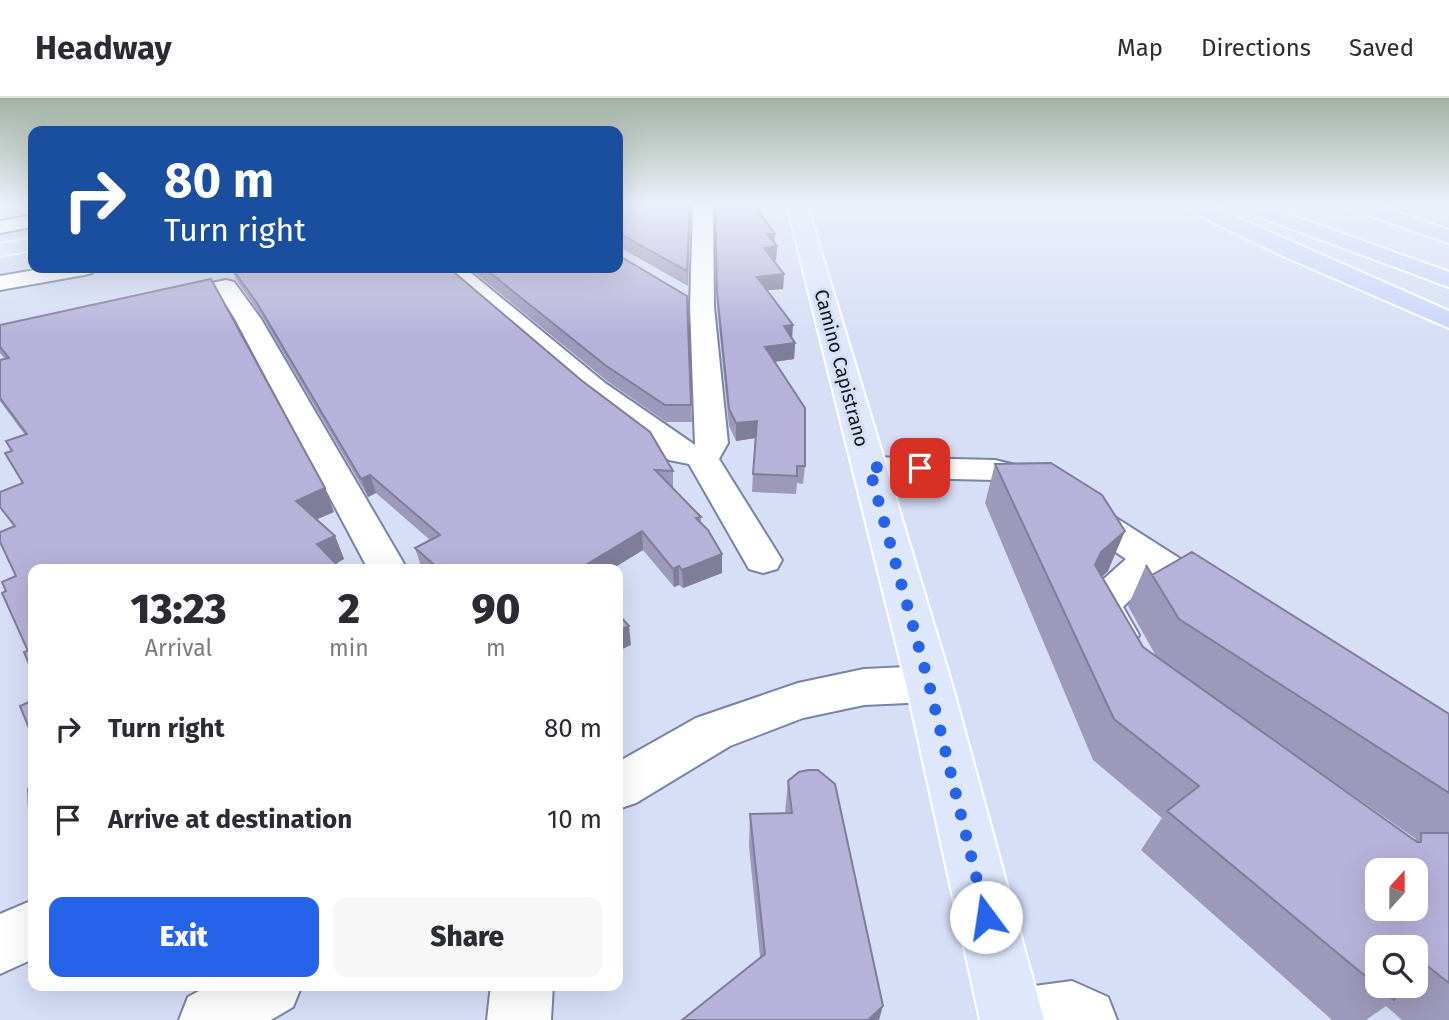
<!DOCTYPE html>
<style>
body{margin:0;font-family:"Fira Sans",sans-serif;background:#f7f7f7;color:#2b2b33;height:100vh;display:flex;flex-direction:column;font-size:26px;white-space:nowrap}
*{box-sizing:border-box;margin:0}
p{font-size:23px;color:#7c7c81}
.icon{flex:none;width:38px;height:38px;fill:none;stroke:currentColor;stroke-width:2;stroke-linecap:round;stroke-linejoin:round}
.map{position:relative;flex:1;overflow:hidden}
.sheet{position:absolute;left:28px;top:466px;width:595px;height:427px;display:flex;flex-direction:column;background:#fff;border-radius:14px;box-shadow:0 7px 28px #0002}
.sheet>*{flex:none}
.top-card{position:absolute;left:28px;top:28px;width:595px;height:147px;border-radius:14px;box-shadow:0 7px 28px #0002;background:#1a4fa0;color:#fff;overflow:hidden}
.needle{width:46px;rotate:21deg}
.tools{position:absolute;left:1365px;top:760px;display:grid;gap:14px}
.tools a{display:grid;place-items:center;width:63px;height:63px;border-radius:14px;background:#fff;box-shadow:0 7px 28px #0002;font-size:35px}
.pin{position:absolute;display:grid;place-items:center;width:60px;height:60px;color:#fff;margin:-30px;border-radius:14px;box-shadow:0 4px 10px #0006}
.me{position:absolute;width:77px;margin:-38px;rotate:346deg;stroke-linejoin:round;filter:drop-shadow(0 0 5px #0008)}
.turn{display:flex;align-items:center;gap:24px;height:147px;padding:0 21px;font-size:32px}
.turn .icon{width:91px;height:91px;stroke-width:2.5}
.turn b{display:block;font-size:49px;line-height:60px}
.eta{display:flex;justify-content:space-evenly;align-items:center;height:119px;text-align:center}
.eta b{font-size:42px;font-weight:800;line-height:49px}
.primary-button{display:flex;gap:14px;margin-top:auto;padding:14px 21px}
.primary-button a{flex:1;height:80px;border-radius:14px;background:#2563eb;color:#fff;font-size:28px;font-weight:800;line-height:80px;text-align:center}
.primary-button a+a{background:#f7f7f7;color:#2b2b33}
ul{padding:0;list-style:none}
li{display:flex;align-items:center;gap:21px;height:91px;padding:0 21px}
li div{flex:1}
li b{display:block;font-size:26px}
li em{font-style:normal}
header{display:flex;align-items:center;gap:42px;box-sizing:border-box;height:98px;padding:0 35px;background:#fff;border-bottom:2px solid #e1e1e2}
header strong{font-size:33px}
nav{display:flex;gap:38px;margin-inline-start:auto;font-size:24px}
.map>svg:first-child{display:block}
</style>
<header>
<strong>Headway</strong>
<nav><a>Map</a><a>Directions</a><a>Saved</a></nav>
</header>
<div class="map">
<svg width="1449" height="922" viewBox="0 0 1449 922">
<rect width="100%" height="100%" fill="#d7dff7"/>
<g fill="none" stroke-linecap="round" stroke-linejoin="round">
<g stroke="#7783a7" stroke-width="4">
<path id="minor" d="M 693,107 L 713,107 L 714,209 L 728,345 L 719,361 L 782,462 L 777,471 L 763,475 L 749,471 L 689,366 L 669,362 L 585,297 L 440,170 L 465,170 L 605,285 L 695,347 L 690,209 Z
M 33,117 L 33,129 L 0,135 L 0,123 Z
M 47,170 L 95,170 L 92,175 L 84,177 L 0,192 L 0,178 Z
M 226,182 L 234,184 L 261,221 L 407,471 L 368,471 L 235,221 L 220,197 L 166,208 L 157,206 L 154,201 L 157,196 Z
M 869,359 L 995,362 L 1044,374 L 1223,488 L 1229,498 L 1223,508 C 1195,516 1175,495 1153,479 L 1123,509 L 1139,537 L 1133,548 L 1118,552 L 1103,548 L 1081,506 L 1087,496 L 1126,461 L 1020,388 L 995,382 L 869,379 L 857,376 L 852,369 L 857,362 Z
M 929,568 L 945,574 L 952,586 L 945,598 L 929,604 L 864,607 L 803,620 L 730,648 L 636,705 L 618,711 L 618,664 L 696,620 L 798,585 L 864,571 Z
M 33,802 L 33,861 L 0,876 L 0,816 Z
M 1072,883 L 1108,899 L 1117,922 L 987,922 L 996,899 L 1019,890 Z
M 210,887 L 302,887 L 293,909 L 271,922 L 179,922 L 188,899 Z
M 491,887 L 553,887 L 551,922 L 487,922 Z"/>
</g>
<g stroke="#fff" stroke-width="4">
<path id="major" d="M 787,107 L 807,107 L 952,586 L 1044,922 L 980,922 L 906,586 Z
M 33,140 L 33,152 L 0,158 L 0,146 Z"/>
</g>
<g stroke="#fff" stroke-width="4">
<path id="highway" d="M 1183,107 L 1209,107 L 1449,213 L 1449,230 L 1285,159 L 1186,111 Z
M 1239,107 L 1263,107 L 1449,174 L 1449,189 L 1241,112 Z
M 1347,107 L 1376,107 L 1449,132 L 1449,145 L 1350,111 Z"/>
</g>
<use href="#minor" fill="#fff" fill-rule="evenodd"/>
<use href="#major" fill="#dfe7fd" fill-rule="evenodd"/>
<use href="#highway" fill="#cad7fb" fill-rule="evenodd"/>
</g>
<path fill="#9d99bb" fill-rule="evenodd" d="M 618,107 L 690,107 L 688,188 L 619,149 L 618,150 Z
M 715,107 L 775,136 L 774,146 L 777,148 L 776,162 L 774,163 L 784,176 L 783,191 L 767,192 L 795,245 L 794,261 L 775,264 L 805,368 L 803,386 L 797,385 L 796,396 L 752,394 L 755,340 L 736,343 L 729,328 L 717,209 Z
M 231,170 L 673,373 L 673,391 L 701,419 L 701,426 L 722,456 L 722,475 L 683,490 L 679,487 L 674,489 L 643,452 L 612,471 L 424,471 L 421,468 L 415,450 L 430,442 L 376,395 L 368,399 L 263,220 L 237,183 Z
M 469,170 L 618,170 L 687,198 L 692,324 L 666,324 L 607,283 Z
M 0,227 L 334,414 L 317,421 L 335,438 L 344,461 L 336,466 L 28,553 L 6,493 L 16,478 L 14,429 L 0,410 L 23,385 L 12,353 L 25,337 L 0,303 L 0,262 L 5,261 L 0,255 Z
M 995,366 L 1108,473 L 1102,479 L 1143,549 L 1156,558 L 1128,508 L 1146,467 L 1152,477 L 1449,616 L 1449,922 L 1402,922 L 1386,908 L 1366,922 L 1332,922 L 1141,752 L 1162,720 L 1093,662 L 985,405 ZM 1288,652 L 1416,741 L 1414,742 ZM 1416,849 L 1416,887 L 1377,887 Z
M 788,683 L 883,908 L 760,859 L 749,748 L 750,716 L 785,715 Z"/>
<path fill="#7f7d99" d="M 690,107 L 688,188 L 687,173 Z
M 767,136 L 775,136 L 774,149 L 777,148 L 776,162 L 763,163 L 764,150 Z
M 784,176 L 783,191 L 756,193 L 757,179 Z
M 793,227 L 792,242 L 784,228 Z
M 795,245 L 794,261 L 764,265 L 765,249 Z
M 757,323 L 756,340 L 736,343 L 736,325 Z
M 370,377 L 376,395 L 368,399 L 361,381 Z
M 325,390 L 334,414 L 306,426 L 296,403 Z
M 642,433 L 643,452 L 612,471 L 579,471 Z
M 1125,433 L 1108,473 L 1085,494 L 1095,467 L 1101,454 Z
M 335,438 L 344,461 L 327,470 L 317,446 Z
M 722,456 L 722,475 L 683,490 L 682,472 Z
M 679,468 L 679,487 L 674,489 L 673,471 Z
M 629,528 L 631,547 L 618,553 L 618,533 Z
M 883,908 L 879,922 L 868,922 Z"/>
<path fill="#b6b2da" stroke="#7f7d99" stroke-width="2" fill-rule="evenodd" d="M 618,107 L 690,107 L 687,173 L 618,135 Z
M 715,107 L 754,107 L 775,136 L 767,136 L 777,148 L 764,150 L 784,176 L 757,179 L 793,227 L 784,228 L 795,245 L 765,249 L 805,310 L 805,368 L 797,368 L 797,378 L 753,376 L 757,323 L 736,325 L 729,311 L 717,194 Z
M 618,157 L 687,198 L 691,307 L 665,307 L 605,267 L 484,170 L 618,170 Z
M 232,170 L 449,170 L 581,282 L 650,334 L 673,373 L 655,372 L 701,419 L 696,420 L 708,432 L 722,456 L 682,472 L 679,468 L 673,471 L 642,433 L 579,471 L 439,471 L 415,450 L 440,437 L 370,377 L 361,381 L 257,205 Z
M 211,181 L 325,390 L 296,403 L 335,438 L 317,446 L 341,471 L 33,471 L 33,576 L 24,554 L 28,553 L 2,495 L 6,493 L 2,484 L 16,478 L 0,444 L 0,434 L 15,428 L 0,409 L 0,394 L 23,385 L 5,355 L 12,353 L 6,343 L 27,336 L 0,300 L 0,262 L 9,260 L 0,249 L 0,227 Z
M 1051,365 L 1102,397 L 1125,433 L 1101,454 L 1095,467 L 1143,549 L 1417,744 L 1421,744 L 1421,735 L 1449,735 L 1449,885 L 1426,867 L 1416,878 L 1416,849 L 1377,849 L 1377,887 L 1407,887 L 1394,902 L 1167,713 L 1199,688 L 1114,621 L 995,366 ZM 1377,772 L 1416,772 L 1416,810 L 1377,810 Z
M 1192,454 L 1449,616 L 1449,695 L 1179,521 L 1146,467 L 1152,477 Z
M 618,516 L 629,528 L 618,533 Z
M 33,602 L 33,640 L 20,608 Z
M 808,672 L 818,672 L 835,686 L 883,908 L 868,922 L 682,922 L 765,856 L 750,716 L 792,715 L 788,683 L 799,674 Z
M 33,689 L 33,754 L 31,755 L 28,691 Z"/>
<linearGradient id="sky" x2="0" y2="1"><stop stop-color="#a1b2a3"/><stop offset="0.45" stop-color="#edf1fb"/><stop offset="1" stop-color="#edf1fb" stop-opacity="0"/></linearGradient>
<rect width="1449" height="236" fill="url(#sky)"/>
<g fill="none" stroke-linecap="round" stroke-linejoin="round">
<path stroke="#2563eb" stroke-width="12" stroke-dasharray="0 21.6" d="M 920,370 L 869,369 L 929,586 L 986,819"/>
</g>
<g text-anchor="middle" stroke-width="6" stroke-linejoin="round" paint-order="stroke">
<g font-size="19" fill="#0d111e" stroke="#d7dff7">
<text transform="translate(842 270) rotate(75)" y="7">Camino Capistrano</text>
</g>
</g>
</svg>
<div class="tools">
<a><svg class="needle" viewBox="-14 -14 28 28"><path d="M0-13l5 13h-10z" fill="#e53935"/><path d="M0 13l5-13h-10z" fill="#7c7c81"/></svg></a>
<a><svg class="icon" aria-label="search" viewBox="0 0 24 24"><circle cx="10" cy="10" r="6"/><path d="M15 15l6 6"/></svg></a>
</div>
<div class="pin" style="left:920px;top:370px;background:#d93025"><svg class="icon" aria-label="arrive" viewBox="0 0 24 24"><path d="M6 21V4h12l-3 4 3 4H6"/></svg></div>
<svg class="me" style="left:986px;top:819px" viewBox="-20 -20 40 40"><circle r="19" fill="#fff"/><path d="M0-13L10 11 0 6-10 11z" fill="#2563eb"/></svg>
<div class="top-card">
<div class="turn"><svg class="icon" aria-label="right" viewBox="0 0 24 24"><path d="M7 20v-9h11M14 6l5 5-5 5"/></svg><div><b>80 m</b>Turn right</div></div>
</div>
<section class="sheet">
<div class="eta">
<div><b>13:23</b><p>Arrival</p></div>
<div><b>2</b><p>min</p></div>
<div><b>90</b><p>m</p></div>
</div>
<ul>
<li><svg class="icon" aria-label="right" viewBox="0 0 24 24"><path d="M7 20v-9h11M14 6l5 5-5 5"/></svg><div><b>Turn right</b></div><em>80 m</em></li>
<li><svg class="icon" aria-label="arrive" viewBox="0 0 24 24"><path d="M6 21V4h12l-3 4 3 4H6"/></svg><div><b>Arrive at destination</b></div><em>10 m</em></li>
</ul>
<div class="primary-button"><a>Exit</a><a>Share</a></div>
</section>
</div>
